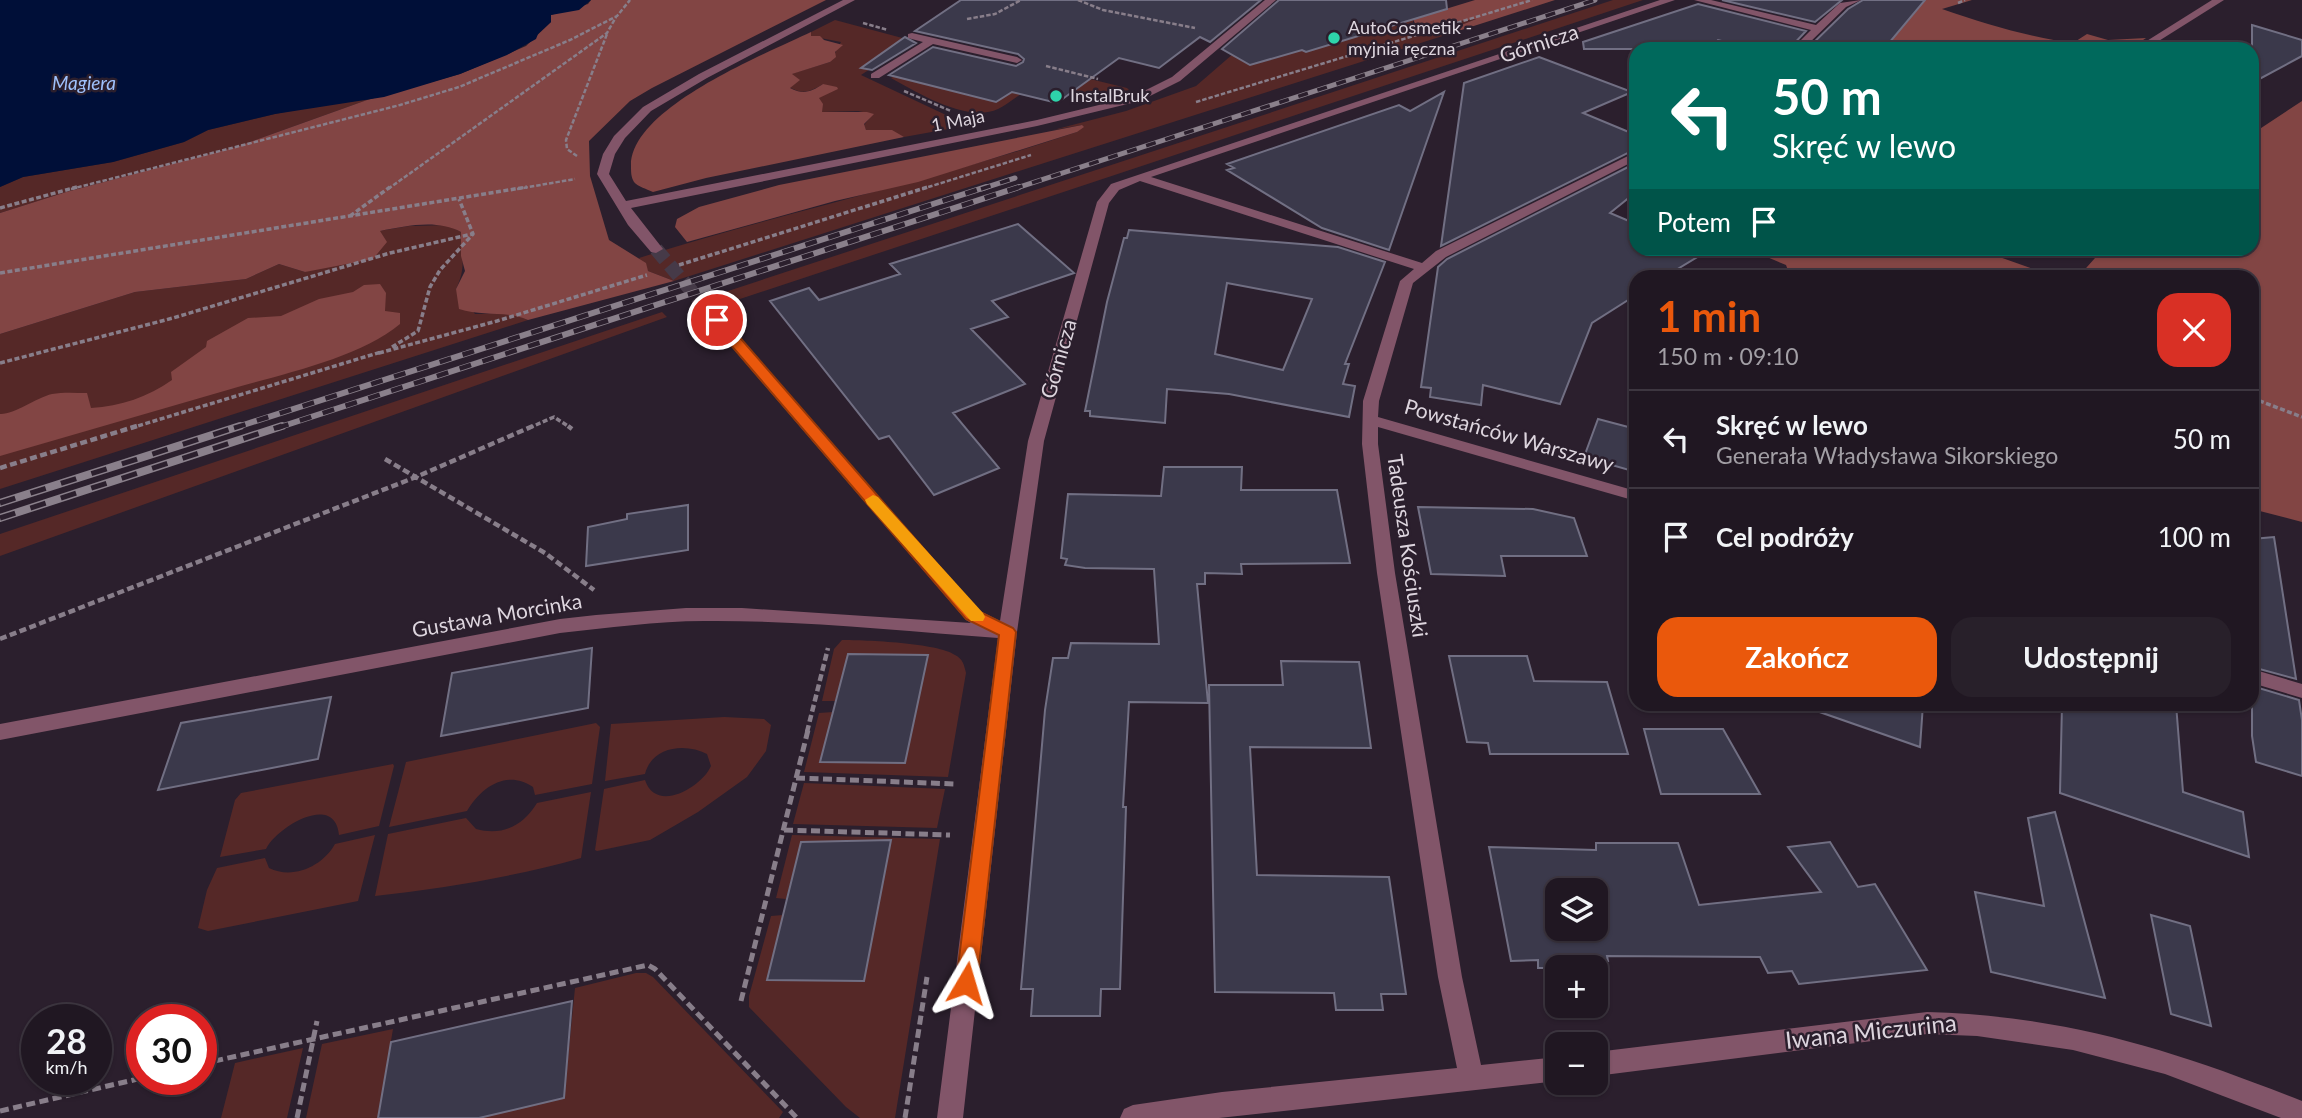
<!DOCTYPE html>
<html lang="pl">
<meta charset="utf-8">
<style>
body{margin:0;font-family:Lato,sans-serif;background:#28202a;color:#f1f3f6;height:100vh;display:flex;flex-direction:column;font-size:26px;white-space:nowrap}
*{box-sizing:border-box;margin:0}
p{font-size:23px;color:#a29fa5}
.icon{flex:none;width:38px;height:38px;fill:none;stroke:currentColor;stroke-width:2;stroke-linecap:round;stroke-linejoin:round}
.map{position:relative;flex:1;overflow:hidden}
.sheet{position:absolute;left:1629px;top:270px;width:630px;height:441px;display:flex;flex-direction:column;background:#201722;border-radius:21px;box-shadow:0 2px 5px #0004,0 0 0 2px #3d3640}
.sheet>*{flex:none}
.guide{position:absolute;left:1629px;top:42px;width:630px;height:214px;border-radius:21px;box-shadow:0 2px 5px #0004,0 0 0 2px #3d3640;background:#00695c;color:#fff;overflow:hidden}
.controls{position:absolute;left:1545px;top:878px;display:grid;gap:14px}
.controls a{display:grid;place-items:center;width:63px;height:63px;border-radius:14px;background:#201722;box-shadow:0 2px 5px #0004,0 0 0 2px #3d3640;font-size:35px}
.speed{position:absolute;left:21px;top:1004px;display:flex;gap:14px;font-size:35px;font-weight:700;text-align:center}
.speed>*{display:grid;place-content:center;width:91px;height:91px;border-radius:50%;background:#201722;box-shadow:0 2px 5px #0004,0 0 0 2px #3d3640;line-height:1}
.speed small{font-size:18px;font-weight:400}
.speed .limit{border:10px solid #d22;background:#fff;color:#111}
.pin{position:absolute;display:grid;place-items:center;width:60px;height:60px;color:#fff;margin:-30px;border:4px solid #fff;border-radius:50%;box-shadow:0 2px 7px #0007}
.me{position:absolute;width:77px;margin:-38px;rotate:7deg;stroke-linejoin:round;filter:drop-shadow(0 0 5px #0008)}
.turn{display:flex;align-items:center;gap:24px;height:147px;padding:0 28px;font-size:32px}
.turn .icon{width:91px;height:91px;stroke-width:2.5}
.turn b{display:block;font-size:49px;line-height:60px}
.then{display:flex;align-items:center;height:66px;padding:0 28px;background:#0003;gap:14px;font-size:26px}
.round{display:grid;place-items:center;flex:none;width:74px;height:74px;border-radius:21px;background:#28202a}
.summary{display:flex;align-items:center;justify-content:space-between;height:119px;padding:0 28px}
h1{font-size:42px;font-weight:700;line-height:52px;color:#ea580c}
.cta{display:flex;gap:14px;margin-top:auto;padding:14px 28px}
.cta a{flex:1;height:80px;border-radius:21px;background:#ea580c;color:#fff;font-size:28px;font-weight:700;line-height:80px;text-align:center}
.cta a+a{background:#28202a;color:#f1f3f6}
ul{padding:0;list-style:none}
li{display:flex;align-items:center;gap:21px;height:98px;padding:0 28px;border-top:2px solid #3d3640}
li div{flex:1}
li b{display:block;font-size:26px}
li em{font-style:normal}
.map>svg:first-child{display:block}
</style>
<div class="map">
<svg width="2302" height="1118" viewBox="0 0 2302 1118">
<rect width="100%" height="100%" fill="#2b1f2d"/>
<path fill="#552827" d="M 1613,0 L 1643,0 L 728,303 L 719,294 Z
M 1413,19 L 1413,23 L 1416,26 L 1400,31 L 1476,19 L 1454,28 L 1452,33 L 674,281 L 648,271 L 639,258 C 784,212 933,181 1077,132 L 1082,125 L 1053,130 L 1126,111 L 1196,86 L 1256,34 L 1291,44 L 1307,52 Z
M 835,20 L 906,39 L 905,46 L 861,75 L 963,123 L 965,126 L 904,137 L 878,130 L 866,130 L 864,125 L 873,114 L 858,111 L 822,112 L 818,98 L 823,84 C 810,92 802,95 789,87 L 799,80 L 791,74 L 830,62 L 841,42 L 810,36 L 811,32 Z
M 894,76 L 996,102 L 1012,92 L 1021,94 C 1013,99 1006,105 998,109 C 967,123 918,93 891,78 Z
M 1090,79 L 1127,88 L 1129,90 L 1104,98 L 1073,92 Z
M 367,100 L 236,147 L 66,192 L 0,213 L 0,187 L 23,177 L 113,162 L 184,142 L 208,130 L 275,114 L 340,101 Z
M 448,225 L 461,232 C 461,257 467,266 456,289 L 475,314 L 513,313 L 528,320 L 0,489 L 0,334 L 135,292 L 246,279 L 279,264 L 305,272 L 379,231 L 409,226 Z
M 662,312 L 667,317 L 0,556 L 0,534 Z
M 842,640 C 866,640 938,643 955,655 C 963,659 964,665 966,673 L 948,777 L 804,772 L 819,713 L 833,712 L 820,762 L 924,655 L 849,654 L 835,701 L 822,701 L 834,649 Z
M 724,717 L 764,719 L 771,725 L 766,751 L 747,777 L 698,812 L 650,840 L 597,851 L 595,850 L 604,789 L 645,780 C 656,814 702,787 711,766 L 707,754 C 686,743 652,746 645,774 L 605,781 L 611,724 Z
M 596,723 L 600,727 L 592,784 L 535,795 L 533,787 C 507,769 481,787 467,811 L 389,827 L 406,762 Z
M 393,764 L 394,766 L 379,826 L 339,835 C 335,792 277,827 266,849 L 220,857 L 235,800 L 241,793 Z
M 804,783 L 945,789 L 937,828 L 793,824 Z
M 591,792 L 581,858 C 514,877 444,888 375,896 L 388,834 L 466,818 L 476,829 C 502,836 523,826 537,803 Z
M 375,835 L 358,901 L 208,931 L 198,928 L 207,890 L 217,868 L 265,858 L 269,868 C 293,880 323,866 335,844 Z
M 792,835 L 940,839 L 895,1118 L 860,1118 L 846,1107 L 749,1007 L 749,996 L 771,916 L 783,915 L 767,980 L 864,981 L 891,841 L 801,842 L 786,899 L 776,898 Z
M 636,973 L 646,973 L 653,977 L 783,1112 L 779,1118 L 479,1118 L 564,1098 L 575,988 Z
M 393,1029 L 378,1118 L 306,1118 L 322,1044 Z
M 303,1048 L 287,1118 L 221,1118 L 235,1063 Z"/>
<path fill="#824544" d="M 591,0 L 826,0 L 652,88 L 630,101 L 589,141 L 590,176 L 609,240 L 646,263 L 648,271 L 674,281 L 528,320 C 505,310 482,317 459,309 L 456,289 L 465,271 L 461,256 L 461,232 C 437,219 406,226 380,231 L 387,242 L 373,259 L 305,272 L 279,264 L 246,279 L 135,292 L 0,334 L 0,213 L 66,192 L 236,147 L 367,100 L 460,74 L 526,46 L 551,22 L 551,15 L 588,4 Z
M 1475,0 L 1555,0 L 1452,33 L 1454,28 L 1476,19 L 1438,24 L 1412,34 L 1401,33 L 1416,26 L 1413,19 Z
M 1888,0 L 1972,0 L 1942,9 C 1986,24 2028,37 2073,43 L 2087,34 L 2108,40 L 2146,38 L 2130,49 L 1920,49 L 1845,29 Z
M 811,32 L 811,36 L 820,36 L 824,40 L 843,45 L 835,52 L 836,57 L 830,62 L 792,74 L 800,80 L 790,88 C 803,95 811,92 823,84 L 837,87 L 838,89 L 819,98 L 823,104 L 822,112 L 867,112 L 874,114 L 864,124 L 866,130 L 892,130 L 904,137 L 706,178 L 653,192 C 647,189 638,187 634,182 C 631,177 631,172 631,166 C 630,108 765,54 811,32 Z
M 2302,101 L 2302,522 L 2252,509 L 2252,276 L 2079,276 L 2103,249 L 2252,248 L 2252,134 Z
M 1082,125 L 1084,127 L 1077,132 L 918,182 L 835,201 L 687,242 L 675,227 L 677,219 L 699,207 L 779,185 Z
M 1748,249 L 1977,249 L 2053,276 L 1790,276 L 1786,265 Z
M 380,284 L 386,293 L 385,311 L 400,313 L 400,324 C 360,358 282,374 231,389 C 154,411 77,434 0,456 L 0,414 C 13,415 36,398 52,394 C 63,392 76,393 87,393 L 91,408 C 121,406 148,397 172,380 L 171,372 L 206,347 L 207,341 L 248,318 L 281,316 L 319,299 L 353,292 L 364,285 Z"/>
<path fill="#000f38" d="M 0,0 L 591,0 L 579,10 L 551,15 L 551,22 L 538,34 L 536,39 L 507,55 L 460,74 L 384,97 L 275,114 L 208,130 L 184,142 L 113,162 L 23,177 L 0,187 Z"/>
<path fill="#3b394b" stroke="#716f83" stroke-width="2" fill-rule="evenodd" d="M 961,0 L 1261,0 L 1210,42 L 1200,37 L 1159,68 L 1119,58 L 1057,103 L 1012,92 L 996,102 L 889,75 L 933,47 L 1016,66 L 1023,62 L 1024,59 L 1018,54 L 915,31 Z
M 1279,0 L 1446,0 L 1447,9 L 1306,52 L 1302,50 L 1250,65 L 1222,49 Z
M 1722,0 L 1842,0 L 1815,22 Z
M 1863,0 L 1925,0 L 1884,49 L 1807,49 L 1848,9 Z
M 1698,4 L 1806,31 L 1789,49 L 1756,49 L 1718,40 L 1709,49 L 1584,49 L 1583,42 Z
M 2252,25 L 2302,40 L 2302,56 L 2252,83 Z
M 905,37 L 916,43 L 872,70 L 861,68 Z
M 1539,57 L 1632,92 L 1583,113 L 1636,135 L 1636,149 L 1441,246 L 1464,83 Z
M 1444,92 L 1389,250 L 1322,228 L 1227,170 L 1234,168 L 1227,164 L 1399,105 L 1410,111 Z
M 1636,163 L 1636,192 L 1610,213 L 1636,224 L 1636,248 L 1694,248 L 1704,253 L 1666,276 L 1636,276 L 1636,295 L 1592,323 L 1560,404 L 1483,385 L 1481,405 L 1430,397 L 1431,388 L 1421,387 L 1438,267 L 1447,259 Z
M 1018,224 L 1074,273 L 992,301 L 1008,317 L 971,329 L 1025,384 L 953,413 L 999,468 L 934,495 L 889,436 L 879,439 L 770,301 L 809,288 L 819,300 L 900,274 L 890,264 Z
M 1129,230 L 1338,247 L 1385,262 L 1345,364 L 1349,364 L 1343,384 L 1355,386 L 1349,417 L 1229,394 L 1167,389 L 1165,423 L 1090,416 L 1090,411 L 1085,411 L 1107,302 L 1124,238 L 1127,238 ZM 1227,283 L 1312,299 L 1283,370 L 1215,354 Z
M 1598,419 L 1636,429 L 1636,472 L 1584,457 Z
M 1164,467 L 1242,467 L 1241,490 L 1337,490 L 1350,563 L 1241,564 L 1242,574 L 1205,573 L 1205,584 L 1197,584 L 1208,703 L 1129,702 L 1123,807 L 1126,807 L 1120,989 L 1101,989 L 1100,1016 L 1031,1016 L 1033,989 L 1021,989 L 1045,710 L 1053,658 L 1068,658 L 1071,643 L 1159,644 L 1154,569 L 1085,568 L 1065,565 L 1067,559 L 1061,558 L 1068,494 L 1161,496 Z
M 688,505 L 688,550 L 586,566 L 588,527 L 627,519 L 627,514 Z
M 1418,507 L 1533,509 L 1574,518 L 1587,556 L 1501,556 L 1505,576 L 1431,574 Z
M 2274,537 L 2296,679 L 2252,667 L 2252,539 Z
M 592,648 L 588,708 L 441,736 L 452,673 Z
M 848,654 L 928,655 L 905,763 L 820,762 Z
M 1449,656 L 1527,656 L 1534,681 L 1607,682 L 1628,754 L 1490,754 L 1488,743 L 1467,742 Z
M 1281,661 L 1359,662 L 1371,748 L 1250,747 L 1257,875 L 1389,877 L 1406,994 L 1381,994 L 1383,1010 L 1336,1010 L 1334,993 L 1215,992 L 1209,685 L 1283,685 Z
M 2252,686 L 2299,700 L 2302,720 L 2302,776 L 2256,762 L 2252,736 Z
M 331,697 L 318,759 L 158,790 L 181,723 Z
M 1812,704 L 1923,704 L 1920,747 L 1811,709 Z
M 2062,704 L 2176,704 L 2183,792 L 2243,812 L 2249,857 L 2060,793 Z
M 1644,729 L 1723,729 L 1760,794 L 1661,794 Z
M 2055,812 L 2105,998 L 1991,972 L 1975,892 L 2044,906 L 2028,818 Z
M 891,840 L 864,981 L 767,980 L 801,842 Z
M 1830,842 L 1858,887 L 1875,884 L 1927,970 L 1799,984 L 1792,971 L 1768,973 L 1760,957 L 1607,956 L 1608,961 L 1586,961 L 1588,968 L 1538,968 L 1538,960 L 1511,961 L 1489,847 L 1596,850 L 1596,843 L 1678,843 L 1699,905 L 1821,892 L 1788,847 ZM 1558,891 L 1596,891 L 1596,929 L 1558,929 Z
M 2151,915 L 2190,926 L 2211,1026 L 2171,1014 Z
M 572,1001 L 564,1098 L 479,1118 L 378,1118 L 391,1042 Z"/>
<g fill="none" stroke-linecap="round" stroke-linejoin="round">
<path stroke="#463a48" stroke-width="14" stroke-dasharray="14 7" stroke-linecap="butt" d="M 656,249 L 700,301"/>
<path stroke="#887e8a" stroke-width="2.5" stroke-dasharray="4.5 2" stroke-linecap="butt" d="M 1078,0 L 1103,10 L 1195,28
M 1958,3 L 1965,0
M 967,19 L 995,14 L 1021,0
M 863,23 L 888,30
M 1046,66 L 1098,79
M 904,91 L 951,111
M 1196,102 L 1532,0
M 577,156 L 567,149 L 566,140 L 607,34
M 71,189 L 400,105 L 459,87 L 570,40 L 617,16 L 630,0
M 388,189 L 607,33 L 616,17
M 517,189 L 575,179
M 922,189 L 1031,155"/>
<path stroke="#887e8a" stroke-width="3.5" stroke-dasharray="5 2.5" stroke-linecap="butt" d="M 0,208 L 77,187
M 350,216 L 390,187
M 679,265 L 928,187
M 0,273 L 527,187
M 1702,273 L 1715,276
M 1896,276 L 1906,276
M 392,347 L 418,331 L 430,287 L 440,270 L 473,234 L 459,199
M 379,353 L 497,321 L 647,275
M 0,363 L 173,318 L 390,253 L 472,234
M 2252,398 L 2302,417
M 131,428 L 381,352
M 529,428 L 554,417 L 571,428"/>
<path stroke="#887e8a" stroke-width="4.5" stroke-dasharray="7 3.5" stroke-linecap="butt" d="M 568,426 L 572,429
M 385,459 L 545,553 L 594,590
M 0,468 L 137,426
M 0,639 L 416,477 L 533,426
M 807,732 L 828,648"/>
<path stroke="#887e8a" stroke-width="5" stroke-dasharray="9 4.5" stroke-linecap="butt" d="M 796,778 L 956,784
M 784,830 L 950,835
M 741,1001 L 808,730
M 201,1064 L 648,965 L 655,969 L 797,1118
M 0,1111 L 142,1078
M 297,1118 L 317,1021
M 905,1118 L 927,977"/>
<path fill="#825569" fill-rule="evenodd" d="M 843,0 L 855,0 L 707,78 L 651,111 L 625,138 L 615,154 L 609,174 L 626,201 L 1037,120 L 1132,97 L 1172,77 L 1265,0 L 1276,0 L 1180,81 L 1140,101 L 1037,126 L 631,208 L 663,249 L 656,253 L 651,252 L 628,225 L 597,174 L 603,154 L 614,136 L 643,107 L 699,74 Z
M 1660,0 L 1675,0 L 1151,177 L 1422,263 L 1436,251 L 1636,152 L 1636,160 L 1446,257 L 1413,283 L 1379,401 L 1378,417 L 1636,491 L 1636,501 L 1378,427 L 1378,444 L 1395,573 L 1462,977 L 1481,1065 L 1558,1057 L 1558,1081 L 1219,1118 L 1120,1118 L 1124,1109 L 1133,1105 L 1222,1092 L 1457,1068 L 1438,977 L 1377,573 L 1362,444 L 1363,401 L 1400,281 L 1414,269 L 1140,181 L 1119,190 L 1109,203 L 1044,441 L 1017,632 L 963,1118 L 937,1118 L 998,638 C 900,631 802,620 704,621 C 656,621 608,628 560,633 L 0,740 L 0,724 L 560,619 L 596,615 L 686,608 L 742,608 L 971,623 L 966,620 L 695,304 L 693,301 L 700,297 L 705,298 L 978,610 L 1000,621 L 1028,441 L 1097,202 L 1111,184 Z
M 1694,0 L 1711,0 L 1816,25 L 1840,3 L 1861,0 L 1846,7 L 1803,49 L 1792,49 L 1811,30 Z
M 2212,0 L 2224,0 L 2146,49 L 2134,49 Z
M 912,33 L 1017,57 L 1022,60 L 1017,63 L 933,44 L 879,78 L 871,78 L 871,74 L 923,42 L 908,38 L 908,34 Z
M 2252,669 L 2302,684 L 2302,698 L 2252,683 Z
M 1927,1012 C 2067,1016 2173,1050 2302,1101 L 2302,1118 L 2281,1118 L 2165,1074 L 2073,1050 L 1977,1036 L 1927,1034 L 1596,1076 L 1596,1052 Z"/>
<g stroke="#8a808b" stroke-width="5">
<path id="rail-far2" d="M 981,189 L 1015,178
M 1013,189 L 1595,0"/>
</g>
<g stroke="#8a808b" stroke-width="6">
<path id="rail-far1" d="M 234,428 L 986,187
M 277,428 L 1019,187"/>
</g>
<g stroke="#8a808b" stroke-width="8">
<path id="rail" d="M 0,503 L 240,426
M 0,518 L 282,426"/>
</g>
<use href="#rail-far2" stroke="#2b1f2d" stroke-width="3.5" stroke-dasharray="10" stroke-linecap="butt"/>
<use href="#rail-far1" stroke="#2b1f2d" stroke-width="4.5" stroke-dasharray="12" stroke-linecap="butt"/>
<use href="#rail" stroke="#2b1f2d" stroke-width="5" stroke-dasharray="16" stroke-linecap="butt"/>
</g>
<path fill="#ea580c" stroke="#983908" stroke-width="2" d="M 717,316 L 722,317 L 978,611 L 1013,628 L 1016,632 L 977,983 L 974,990 L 966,993 L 959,990 L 956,983 L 999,635 L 966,619 L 712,323 L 711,320 Z"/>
<path fill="#f59e0b" d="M 873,495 L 878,497 L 983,613 L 985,617 L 983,621 L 971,621 L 867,504 L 865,500 Z"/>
<g fill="#2ed4aa" stroke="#2b1f2d" stroke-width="2.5">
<circle cx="1334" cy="38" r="7"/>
<circle cx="1056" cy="96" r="7"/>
</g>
<g text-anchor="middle" stroke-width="5" stroke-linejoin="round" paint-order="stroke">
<g font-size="18" fill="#ddd5de" stroke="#2b1f2d" text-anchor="start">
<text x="1348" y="34">AutoCosmetik -<tspan x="1348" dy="21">myjnia ręczna</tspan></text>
<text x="1070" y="102">InstalBruk</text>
</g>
<g font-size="18" fill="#ddd5de" stroke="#2b1f2d">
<text transform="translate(958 121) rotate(-11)" y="6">1 Maja</text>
</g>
<g font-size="19" font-style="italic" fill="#9fc1fc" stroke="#2b1f2d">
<text x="84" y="90">Magiera</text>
</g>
<g font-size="21" fill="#ddd5de" stroke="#2b1f2d">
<text transform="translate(1539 44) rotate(-18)" y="7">Górnicza</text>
<text transform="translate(1059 359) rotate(-74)" y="7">Górnicza</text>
<text transform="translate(1509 436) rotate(16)" y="7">Powstańców Warszawy</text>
<text transform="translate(1407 546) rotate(82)" y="7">Tadeusza Kościuszki</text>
<text transform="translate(497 616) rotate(-10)" y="7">Gustawa Morcinka</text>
</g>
<g font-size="24" fill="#ddd5de" stroke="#2b1f2d">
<text transform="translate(1871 1032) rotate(-6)" y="8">Iwana Miczurina</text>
</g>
</g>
</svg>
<div class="controls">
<a><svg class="icon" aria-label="layers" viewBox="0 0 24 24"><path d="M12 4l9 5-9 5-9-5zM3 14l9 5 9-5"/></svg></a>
<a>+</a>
<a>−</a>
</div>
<div class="speed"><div>28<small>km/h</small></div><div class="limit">30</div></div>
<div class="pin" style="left:717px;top:320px;background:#d93025"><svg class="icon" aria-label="arrive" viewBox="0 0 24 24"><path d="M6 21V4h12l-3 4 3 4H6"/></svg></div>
<svg class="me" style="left:966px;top:983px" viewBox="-20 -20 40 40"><path d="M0-17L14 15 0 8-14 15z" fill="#ea580c" stroke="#fff" stroke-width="4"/></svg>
<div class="guide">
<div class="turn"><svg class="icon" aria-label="left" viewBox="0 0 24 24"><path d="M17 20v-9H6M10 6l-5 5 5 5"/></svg><div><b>50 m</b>Skręć w lewo</div></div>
<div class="then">Potem<svg class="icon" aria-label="arrive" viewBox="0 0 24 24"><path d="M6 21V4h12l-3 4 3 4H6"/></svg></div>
</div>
<section class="sheet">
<div class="summary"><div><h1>1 min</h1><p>150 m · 09:10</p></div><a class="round" style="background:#d93025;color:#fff"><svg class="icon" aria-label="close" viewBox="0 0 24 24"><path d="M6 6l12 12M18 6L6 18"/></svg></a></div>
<ul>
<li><svg class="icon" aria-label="left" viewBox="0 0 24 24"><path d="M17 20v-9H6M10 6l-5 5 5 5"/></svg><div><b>Skręć w lewo</b><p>Generała Władysława Sikorskiego</p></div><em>50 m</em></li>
<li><svg class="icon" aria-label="arrive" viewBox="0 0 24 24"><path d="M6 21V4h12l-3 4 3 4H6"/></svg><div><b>Cel podróży</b></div><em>100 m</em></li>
</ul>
<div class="cta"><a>Zakończ</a><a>Udostępnij</a></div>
</section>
</div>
